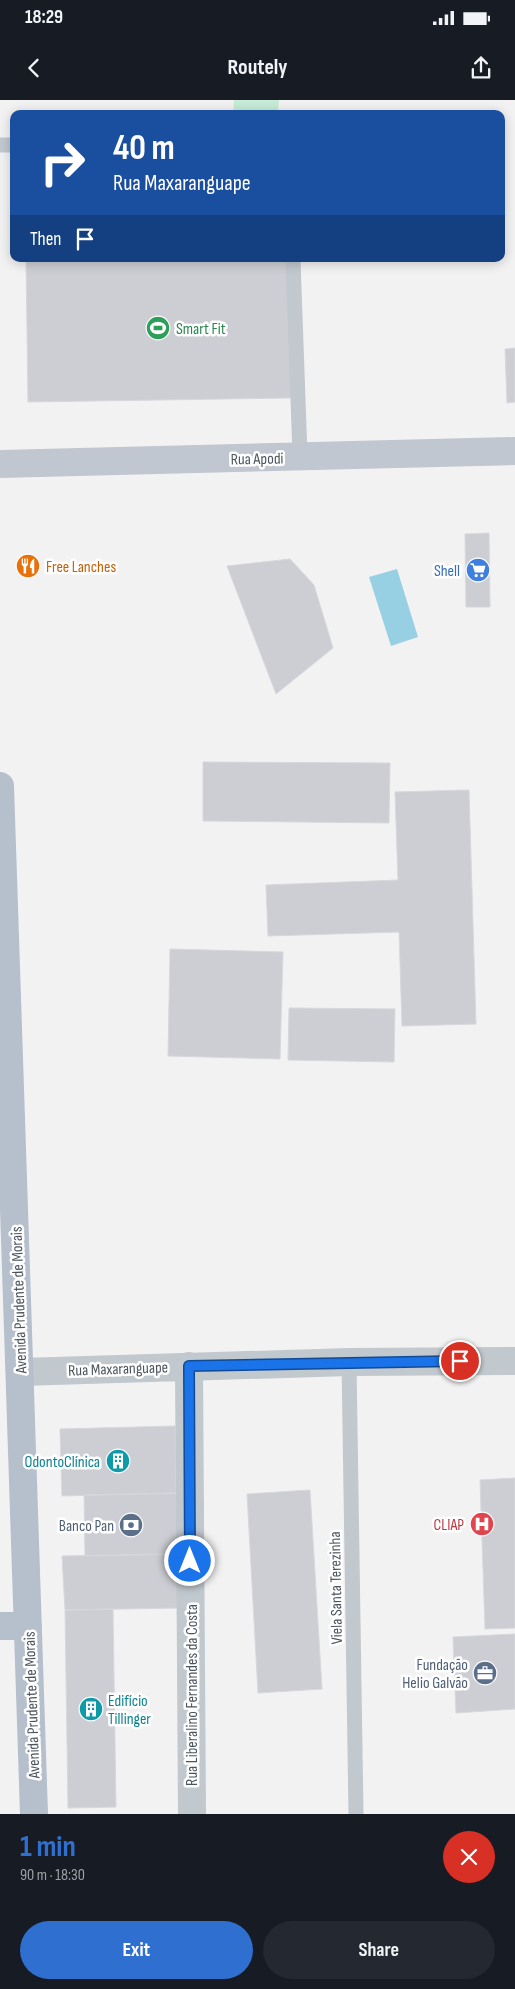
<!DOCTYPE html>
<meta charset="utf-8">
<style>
body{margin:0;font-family:"Sofia Sans Condensed",sans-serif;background:#242831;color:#f1f3f6;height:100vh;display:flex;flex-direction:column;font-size:19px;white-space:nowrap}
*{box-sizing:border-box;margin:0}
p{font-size:16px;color:#9ea1a6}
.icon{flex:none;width:28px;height:28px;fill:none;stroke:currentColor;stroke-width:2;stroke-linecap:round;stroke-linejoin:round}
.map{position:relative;height:1714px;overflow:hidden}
.side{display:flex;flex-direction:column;background:#171b24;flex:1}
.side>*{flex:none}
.banner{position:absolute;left:10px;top:10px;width:495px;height:152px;border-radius:10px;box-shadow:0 2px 12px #0003;background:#1a4fa0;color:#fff;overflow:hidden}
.pin{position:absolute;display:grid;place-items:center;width:42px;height:42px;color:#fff;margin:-21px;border:2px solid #fff;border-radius:50%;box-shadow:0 1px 5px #0007}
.me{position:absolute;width:55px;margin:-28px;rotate:0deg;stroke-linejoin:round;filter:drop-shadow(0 0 4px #0008)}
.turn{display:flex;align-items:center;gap:18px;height:105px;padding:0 20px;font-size:22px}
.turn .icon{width:65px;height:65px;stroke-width:2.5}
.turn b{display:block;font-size:35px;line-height:42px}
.then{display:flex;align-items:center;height:48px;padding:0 20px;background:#0003;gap:10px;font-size:19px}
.round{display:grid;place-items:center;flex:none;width:52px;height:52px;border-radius:26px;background:#242831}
.overview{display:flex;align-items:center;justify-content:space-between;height:85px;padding:0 20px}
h1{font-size:30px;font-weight:700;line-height:38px;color:#2f6fd0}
.action{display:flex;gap:10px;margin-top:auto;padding:10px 20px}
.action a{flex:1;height:58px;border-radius:30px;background:#2f6fd0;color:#fff;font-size:20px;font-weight:700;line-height:58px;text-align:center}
.action a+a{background:#242831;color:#f1f3f6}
.status{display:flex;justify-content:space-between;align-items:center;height:35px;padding:0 25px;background:#171b24;direction:ltr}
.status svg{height:14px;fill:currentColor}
header{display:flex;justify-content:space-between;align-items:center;height:65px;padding:0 20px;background:#171b24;font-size:22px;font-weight:700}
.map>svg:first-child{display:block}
</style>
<div class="status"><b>18:29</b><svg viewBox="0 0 49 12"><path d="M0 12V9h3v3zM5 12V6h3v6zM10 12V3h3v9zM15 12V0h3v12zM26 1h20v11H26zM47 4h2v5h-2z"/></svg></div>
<header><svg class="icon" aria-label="back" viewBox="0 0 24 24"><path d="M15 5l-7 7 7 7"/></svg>Routely<svg class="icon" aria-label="share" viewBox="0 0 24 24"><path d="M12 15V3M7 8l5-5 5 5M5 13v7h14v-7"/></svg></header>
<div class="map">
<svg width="515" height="1714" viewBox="0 0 515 1714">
<rect width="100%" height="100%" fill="#f3f2f2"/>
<path fill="#c6ebd6" d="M 234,0 L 279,0 L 278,14 L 233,14 Z"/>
<path fill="#98d0e3" d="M 397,469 L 418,537 L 391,546 L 369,477 Z"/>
<path fill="#ccced3" stroke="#d6d8dc" d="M 26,159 L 289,159 L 291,298 L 28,302 Z
M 515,248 L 515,302 L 507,303 L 505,249 Z
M 489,433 L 490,507 L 466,507 L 465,434 Z
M 290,459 L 314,485 L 333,548 L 276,594 L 227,466 Z
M 203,662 L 390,663 L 389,723 L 203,721 Z
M 469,690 L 476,924 L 402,926 L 399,832 L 268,836 L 266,785 L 398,780 L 395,692 Z
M 170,849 L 283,852 L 280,959 L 168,956 Z
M 289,908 L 395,909 L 394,962 L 288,960 Z
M 175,1326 L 176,1393 L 62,1396 L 60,1329 Z
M 515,1378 L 515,1528 L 485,1529 L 480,1380 Z
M 310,1390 L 322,1589 L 258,1593 L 247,1394 Z
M 176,1393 L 178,1454 L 85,1456 L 84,1395 Z
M 178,1454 L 179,1508 L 65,1510 L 62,1456 Z
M 113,1509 L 116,1707 L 68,1708 L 65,1510 Z
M 515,1534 L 515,1609 L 456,1613 L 453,1537 Z"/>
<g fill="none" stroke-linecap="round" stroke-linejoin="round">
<path stroke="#c1c8ce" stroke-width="15" d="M 0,45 L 11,45
M 293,159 L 300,356
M 349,1262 L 356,1714"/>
<path stroke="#c1c8ce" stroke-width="28" d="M 189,1266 L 192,1714
M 21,1272 L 349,1262 L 515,1261"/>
<path stroke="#c0c7d0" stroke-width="28" d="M 0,364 L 515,351"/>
<path stroke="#b5c0cc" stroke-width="28" d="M 0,686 L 34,1714
M 0,1526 L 28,1526"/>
</g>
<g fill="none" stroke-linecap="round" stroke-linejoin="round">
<g stroke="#114b97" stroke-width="12">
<path id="route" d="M 190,1461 L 189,1266 L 460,1261"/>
</g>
<use href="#route" stroke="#1a73e8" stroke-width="9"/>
</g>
<defs>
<g id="stadium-disc" transform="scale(1.25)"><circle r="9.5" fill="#2e9e5b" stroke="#fff"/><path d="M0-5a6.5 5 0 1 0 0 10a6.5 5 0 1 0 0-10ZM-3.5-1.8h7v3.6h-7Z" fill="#fff"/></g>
<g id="restaurant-disc" transform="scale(1.25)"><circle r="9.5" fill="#e8710a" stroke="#fff"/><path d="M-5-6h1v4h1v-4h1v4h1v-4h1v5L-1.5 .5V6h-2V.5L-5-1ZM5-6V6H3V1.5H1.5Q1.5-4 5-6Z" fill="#fff"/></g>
<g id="supermarket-disc" transform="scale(1.25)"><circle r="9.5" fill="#3f7fe0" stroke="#fff"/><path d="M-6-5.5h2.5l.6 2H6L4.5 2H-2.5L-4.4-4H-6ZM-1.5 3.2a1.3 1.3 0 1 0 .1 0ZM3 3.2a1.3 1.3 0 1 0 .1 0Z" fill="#fff"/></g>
<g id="building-disc" transform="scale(1.25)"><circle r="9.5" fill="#0f9aa8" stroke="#fff"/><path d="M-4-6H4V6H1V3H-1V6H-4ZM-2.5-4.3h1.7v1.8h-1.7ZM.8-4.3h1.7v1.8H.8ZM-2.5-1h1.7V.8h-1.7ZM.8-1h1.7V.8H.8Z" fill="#fff"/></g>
<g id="hospital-disc" transform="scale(1.25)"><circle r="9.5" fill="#e0444e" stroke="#fff"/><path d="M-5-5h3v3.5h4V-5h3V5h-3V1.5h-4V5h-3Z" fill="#fff"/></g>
<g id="bank-disc" transform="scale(1.25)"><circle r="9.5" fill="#5c6f8a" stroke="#fff"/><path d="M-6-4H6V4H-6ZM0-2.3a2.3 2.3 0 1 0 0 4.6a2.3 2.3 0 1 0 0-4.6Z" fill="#fff"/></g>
<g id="office-disc" transform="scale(1.25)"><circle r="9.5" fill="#5c6f8a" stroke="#fff"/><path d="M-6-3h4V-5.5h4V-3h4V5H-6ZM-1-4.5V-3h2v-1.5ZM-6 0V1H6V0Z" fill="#fff"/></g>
</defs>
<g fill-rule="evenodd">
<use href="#stadium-disc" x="158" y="228"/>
<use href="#restaurant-disc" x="28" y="466"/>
<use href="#supermarket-disc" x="478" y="470"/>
<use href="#building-disc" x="118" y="1361"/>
<use href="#hospital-disc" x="482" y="1424"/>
<use href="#bank-disc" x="131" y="1425"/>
<use href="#office-disc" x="485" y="1573"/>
<use href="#building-disc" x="91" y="1609"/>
</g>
<g text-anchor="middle" stroke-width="5" stroke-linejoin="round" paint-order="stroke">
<g font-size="16" fill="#27864d" stroke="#fff" text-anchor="start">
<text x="176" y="234">Smart Fit</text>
</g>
<g font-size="16" fill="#4b545d" stroke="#fff">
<text transform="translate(257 358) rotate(-1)" y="6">Rua Apodi</text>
<text transform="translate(18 1200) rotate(-92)" y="6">Avenida Prudente de Morais</text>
<text transform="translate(118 1268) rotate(-2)" y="6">Rua Maxaranguape</text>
<text transform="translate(335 1488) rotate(-91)" y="6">Viela Santa Terezinha</text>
<text transform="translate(191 1595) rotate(-90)" y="6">Rua Liberalino Fernandes da Costa</text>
<text transform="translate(31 1605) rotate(-92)" y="6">Avenida Prudente de Morais</text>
</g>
<g font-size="16" fill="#c56008" stroke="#fff" text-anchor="start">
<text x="46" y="472">Free Lanches</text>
</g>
<g font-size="16" fill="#366cbe" stroke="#fff" text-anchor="end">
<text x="460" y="476">Shell</text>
</g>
<g font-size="16" fill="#0d838f" stroke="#fff" text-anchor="end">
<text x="100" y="1367">OdontoClínica</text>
<text x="108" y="1606" text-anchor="start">Edifício<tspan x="108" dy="18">Tillinger</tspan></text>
</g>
<g font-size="16" fill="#be3a42" stroke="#fff" text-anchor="end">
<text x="464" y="1430">CLIAP</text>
</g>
<g font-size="16" fill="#4e5e75" stroke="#fff" text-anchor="end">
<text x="114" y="1431">Banco Pan</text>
<text x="468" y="1570">Fundação<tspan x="468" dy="18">Helio Galvão</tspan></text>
</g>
</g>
</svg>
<div class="pin" style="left:460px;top:1261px;background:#d93025"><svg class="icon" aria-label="arrive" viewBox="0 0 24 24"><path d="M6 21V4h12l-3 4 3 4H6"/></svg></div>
<svg class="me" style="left:190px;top:1461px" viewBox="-20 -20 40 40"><circle r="17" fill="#1a73e8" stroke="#fff" stroke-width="3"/><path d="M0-11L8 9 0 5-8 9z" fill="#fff"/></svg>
<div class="banner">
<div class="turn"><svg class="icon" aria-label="right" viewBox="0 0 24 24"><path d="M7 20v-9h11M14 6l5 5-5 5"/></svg><div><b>40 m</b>Rua Maxaranguape</div></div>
<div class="then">Then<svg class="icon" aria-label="arrive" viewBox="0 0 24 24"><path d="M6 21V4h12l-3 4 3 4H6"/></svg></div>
</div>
</div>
<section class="side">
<div class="overview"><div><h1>1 min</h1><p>90 m · 18:30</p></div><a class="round" style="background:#d93025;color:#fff"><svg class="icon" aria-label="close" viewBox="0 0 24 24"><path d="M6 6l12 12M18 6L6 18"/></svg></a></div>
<div class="action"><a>Exit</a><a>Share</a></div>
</section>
